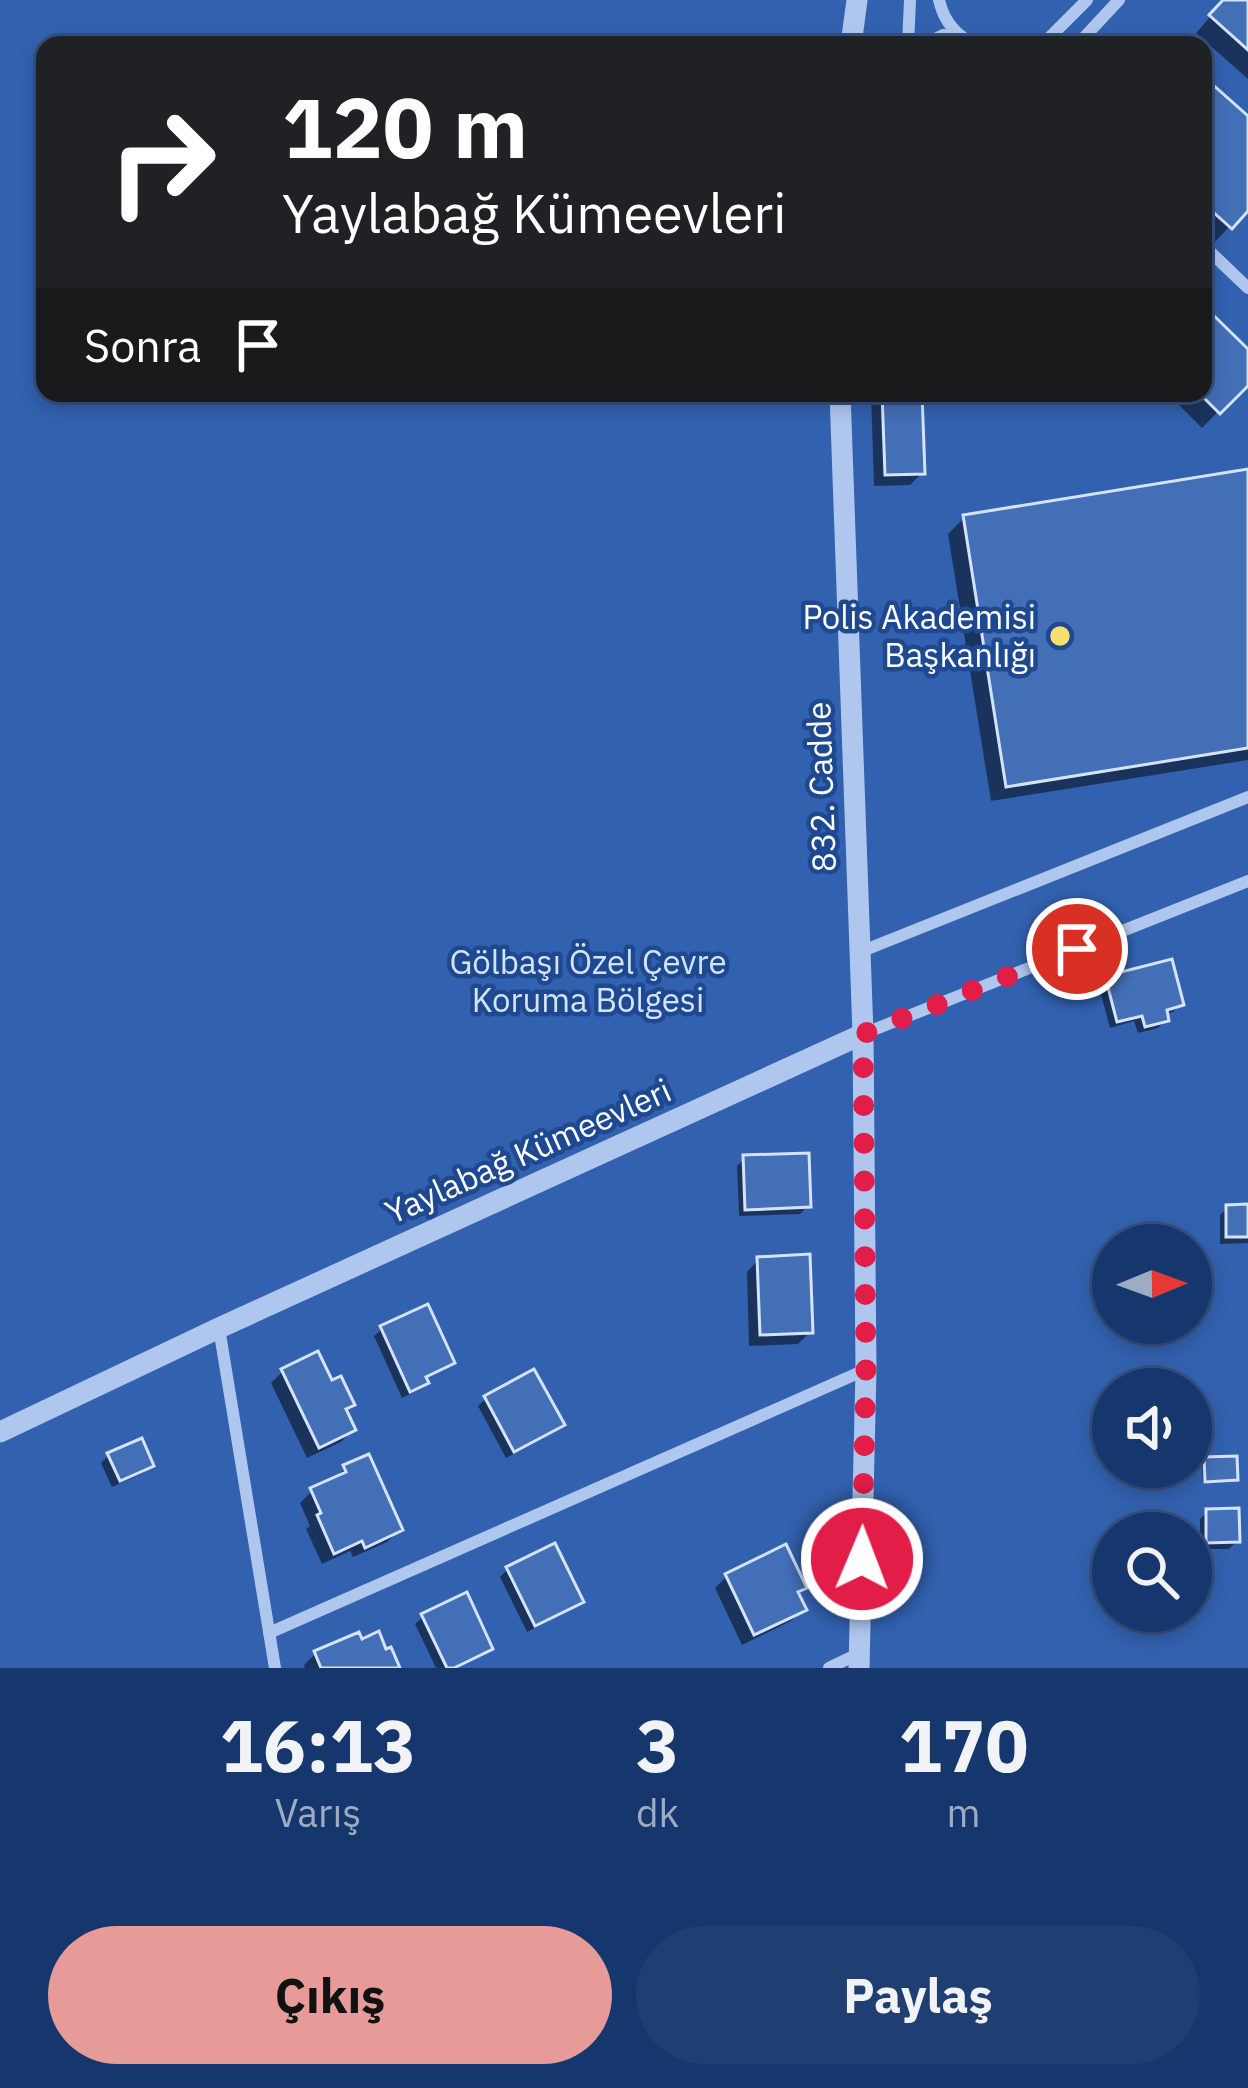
<!DOCTYPE html>
<html lang="tr">
<meta charset="utf-8">
<style>
body{margin:0;font-family:"IBM Plex Sans",sans-serif;background:#1f3f72;color:#f1f3f6;height:100vh;display:flex;flex-direction:column;font-size:45px;white-space:nowrap}
*{box-sizing:border-box;margin:0}
p{font-size:39px;color:#9eacc2}
.icon{flex:none;width:66px;height:66px;fill:none;stroke:currentColor;stroke-width:2;stroke-linecap:round;stroke-linejoin:round}
.map{position:relative;height:1668px;overflow:hidden}
.panel{display:flex;flex-direction:column;background:#16376d;flex:1}
.panel>*{flex:none}
.guide{position:absolute;left:36px;top:36px;width:1176px;height:366px;border-radius:24px;box-shadow:0 6px 18px #0003,0 0 0 3px #355180;background:#202124;color:#fff;overflow:hidden}
.needle{width:78px;rotate:89deg}
.controls{position:absolute;left:1092px;top:1224px;display:grid;gap:24px}
.controls a{display:grid;place-items:center;width:120px;height:120px;border-radius:50%;background:#16376d;box-shadow:0 6px 18px #0003,0 0 0 3px #355180;font-size:60px}
.pin{position:absolute;display:grid;place-items:center;width:102px;height:102px;color:#fff;margin:-51px;border:6px solid #fff;border-radius:50%;box-shadow:0 3px 12px #0007}
.me{position:absolute;width:132px;margin:-66px;rotate:1deg;stroke-linejoin:round;filter:drop-shadow(0 0 9px #0008)}
.turn{display:flex;align-items:center;gap:42px;height:252px;padding:0 48px;font-size:54px}
.turn .icon{width:156px;height:156px;stroke-width:2.5}
.turn b{display:block;font-size:84px;line-height:102px}
.then{display:flex;align-items:center;height:114px;padding:0 48px;background:#0003;gap:24px;font-size:45px}
.eta{display:flex;justify-content:space-evenly;align-items:center;height:204px;text-align:center}
.eta b{font-size:72px;font-weight:800;line-height:84px}
.primary-button{display:flex;gap:24px;margin-top:auto;padding:24px 48px}
.primary-button a{flex:1;height:138px;border-radius:72px;background:#e69b98;color:#111;font-size:48px;font-weight:800;line-height:138px;text-align:center}
.primary-button a+a{background:#1f3f72;color:#f1f3f6}
.map>svg:first-child{display:block}
</style>
<div class="map">
<svg width="1248" height="1668" viewBox="0 0 1248 1668">
<rect width="100%" height="100%" fill="#1e4991"/>
<path fill="#3261af" fill-rule="evenodd" d="M 0,0 L 1248,0 L 1248,1668 L 0,1668 ZM 45,45 L 1203,45 L 1203,393 L 45,393 ZM 1113,1245 L 1191,1245 L 1191,1323 L 1113,1323 ZM 1113,1389 L 1191,1389 L 1191,1467 L 1113,1467 ZM 1113,1533 L 1191,1533 L 1191,1611 L 1113,1611 Z"/>
<path fill="#0007" d="M 1225,0 L 1248,0 L 1248,79 L 1196,33 Z
M 1203,80 L 1248,120 L 1248,206 L 1214,243 L 1203,233 Z
M 1203,309 L 1248,353 L 1248,381 L 1202,428 L 1167,393 L 1203,393 Z
M 871,393 L 919,393 L 922,473 L 910,485 L 874,486 Z
M 1248,472 L 1248,760 L 991,801 L 948,534 L 964,518 Z
M 1107,979 L 1181,1004 L 1173,1012 L 1165,1014 L 1166,1020 L 1158,1028 L 1138,1033 L 1134,1021 L 1110,1028 L 1099,987 Z
M 745,1158 L 808,1206 L 800,1214 L 739,1216 L 737,1166 Z
M 1248,1207 L 1248,1243 L 1220,1244 L 1220,1215 L 1227,1208 Z
M 759,1259 L 810,1332 L 798,1344 L 749,1346 L 747,1272 Z
M 382,1329 L 452,1363 L 444,1370 L 424,1379 L 426,1383 L 418,1390 L 402,1398 L 374,1336 Z
M 283,1371 L 331,1384 L 352,1404 L 344,1412 L 353,1430 L 341,1442 L 307,1458 L 271,1383 Z
M 486,1399 L 561,1424 L 554,1432 L 506,1458 L 478,1406 Z
M 109,1455 L 150,1466 L 143,1473 L 112,1487 L 101,1463 Z
M 1205,1460 L 1235,1479 L 1232,1482 L 1203,1483 L 1202,1463 Z
M 345,1468 L 399,1530 L 387,1542 L 353,1557 L 350,1551 L 322,1564 L 306,1529 L 310,1526 L 300,1503 L 312,1491 L 332,1481 Z
M 1207,1512 L 1237,1541 L 1229,1549 L 1200,1549 L 1200,1519 Z
M 507,1570 L 580,1602 L 572,1609 L 527,1632 L 500,1577 Z
M 727,1576 L 803,1587 L 796,1594 L 803,1609 L 791,1621 L 742,1645 L 715,1588 Z
M 423,1617 L 490,1648 L 482,1656 L 457,1668 L 436,1668 L 415,1624 Z
M 316,1653 L 396,1668 L 305,1668 L 304,1665 Z"/>
<path fill="#436fb7" stroke="#d5e3fa" stroke-width="3" d="M 1223,0 L 1248,0 L 1248,50 L 1209,15 Z
M 1203,76 L 1248,116 L 1248,211 L 1232,229 L 1203,203 Z
M 1203,305 L 1248,349 L 1248,386 L 1220,414 L 1199,393 L 1203,393 Z
M 882,393 L 922,393 L 925,474 L 885,475 Z
M 1248,469 L 1248,748 L 1006,787 L 963,515 Z
M 1172,959 L 1184,1005 L 1167,1010 L 1169,1021 L 1145,1027 L 1142,1016 L 1117,1022 L 1105,976 Z
M 809,1153 L 811,1207 L 745,1210 L 743,1155 Z
M 1248,1204 L 1248,1237 L 1226,1237 L 1226,1205 Z
M 810,1254 L 813,1333 L 760,1335 L 757,1257 Z
M 428,1304 L 455,1363 L 426,1377 L 429,1383 L 410,1392 L 380,1326 Z
M 318,1351 L 332,1380 L 341,1376 L 355,1405 L 346,1409 L 356,1430 L 319,1448 L 281,1369 Z
M 534,1369 L 565,1425 L 514,1452 L 484,1396 Z
M 142,1438 L 154,1466 L 120,1481 L 107,1453 Z
M 369,1454 L 403,1530 L 365,1548 L 362,1541 L 334,1554 L 317,1515 L 321,1513 L 310,1488 L 346,1472 L 343,1465 Z
M 1237,1456 L 1238,1480 L 1205,1482 L 1204,1457 Z
M 1239,1508 L 1240,1542 L 1206,1543 L 1206,1509 Z
M 555,1543 L 584,1602 L 535,1626 L 506,1567 Z
M 786,1544 L 807,1588 L 798,1592 L 807,1610 L 754,1635 L 725,1574 Z
M 467,1592 L 493,1649 L 454,1668 L 447,1668 L 421,1614 Z
M 379,1631 L 386,1649 L 391,1647 L 400,1668 L 321,1668 L 314,1651 L 359,1632 L 362,1639 Z"/>
<g fill="none" stroke-linecap="round" stroke-linejoin="round">
<path stroke="#afc7ee" stroke-width="12" d="M 939,0 C 944,22 957,37 977,45
M 908,45 L 910,0
M 923,45 L 943,35 L 960,38
M 1042,45 L 1087,0
M 1077,45 L 1119,0
M 1203,245 L 1248,288
M 860,952 L 1248,797
M 863,1034 L 1248,881
M 219,1328 L 275,1668
M 269,1633 L 865,1370
M 829,1668 L 860,1653"/>
<path stroke="#afc7ee" stroke-width="21" d="M 851,45 L 857,0
M 840,393 L 863,1034 L 866,1370 L 859,1668
M 0,1432 L 219,1328 L 863,1034"/>
</g>
<g fill="none" stroke-linecap="round" stroke-linejoin="round">
<path stroke="#e11d48" stroke-width="21" stroke-dasharray="0 37.8" d="M 862,1559 L 866,1370 L 863,1034 L 1077,949"/>
</g>
<circle fill="#fcdd6f" stroke="#1e4991" stroke-width="4.5" cx="1060" cy="636" r="12"/>
<g text-anchor="middle" stroke-width="9" stroke-linejoin="round" paint-order="stroke">
<g font-size="33" fill="#fff" stroke="#1e4991" text-anchor="end">
<text x="1036" y="629">Polis Akademisi<tspan x="1036" dy="38">Başkanlığı</tspan></text>
</g>
<g font-size="33" fill="#fff" stroke="#1e4991">
<text transform="translate(821 787) rotate(-92)" y="12">832. Cadde</text>
<text transform="translate(528 1151) rotate(-24)" y="12">Yaylabağ Kümeevleri</text>
</g>
<g font-size="33" fill="#d5e3fa" stroke="#1e4991">
<text x="588" y="974">Gölbaşı Özel Çevre<tspan x="588" dy="38">Koruma Bölgesi</tspan></text>
</g>
</g>
</svg>
<div class="controls">
<a><svg class="needle" viewBox="-14 -14 28 28"><path d="M0-13l5 13h-10z" fill="#e53935"/><path d="M0 13l5-13h-10z" fill="#9eacc2"/></svg></a>
<a><svg class="icon" aria-label="sound" viewBox="0 0 24 24"><path d="M4 9h4l5-4v14l-5-4H4zM17 9q2 3 0 6"/></svg></a>
<a><svg class="icon" aria-label="search" viewBox="0 0 24 24"><circle cx="10" cy="10" r="6"/><path d="M15 15l6 6"/></svg></a>
</div>
<div class="pin" style="left:1077px;top:949px;background:#d93025"><svg class="icon" aria-label="arrive" viewBox="0 0 24 24"><path d="M6 21V4h12l-3 4 3 4H6"/></svg></div>
<svg class="me" style="left:862px;top:1559px" viewBox="-20 -20 40 40"><circle r="17" fill="#e11d48" stroke="#fff" stroke-width="3"/><path d="M0-11L8 9 0 5-8 9z" fill="#fff"/></svg>
<div class="guide">
<div class="turn"><svg class="icon" aria-label="right" viewBox="0 0 24 24"><path d="M7 20v-9h11M14 6l5 5-5 5"/></svg><div><b>120 m</b>Yaylabağ Kümeevleri</div></div>
<div class="then">Sonra<svg class="icon" aria-label="arrive" viewBox="0 0 24 24"><path d="M6 21V4h12l-3 4 3 4H6"/></svg></div>
</div>
</div>
<section class="panel">
<div class="eta">
<div><b>16:13</b><p>Varış</p></div>
<div><b>3</b><p>dk</p></div>
<div><b>170</b><p>m</p></div>
</div>
<div class="primary-button"><a>Çıkış</a><a>Paylaş</a></div>
</section>
